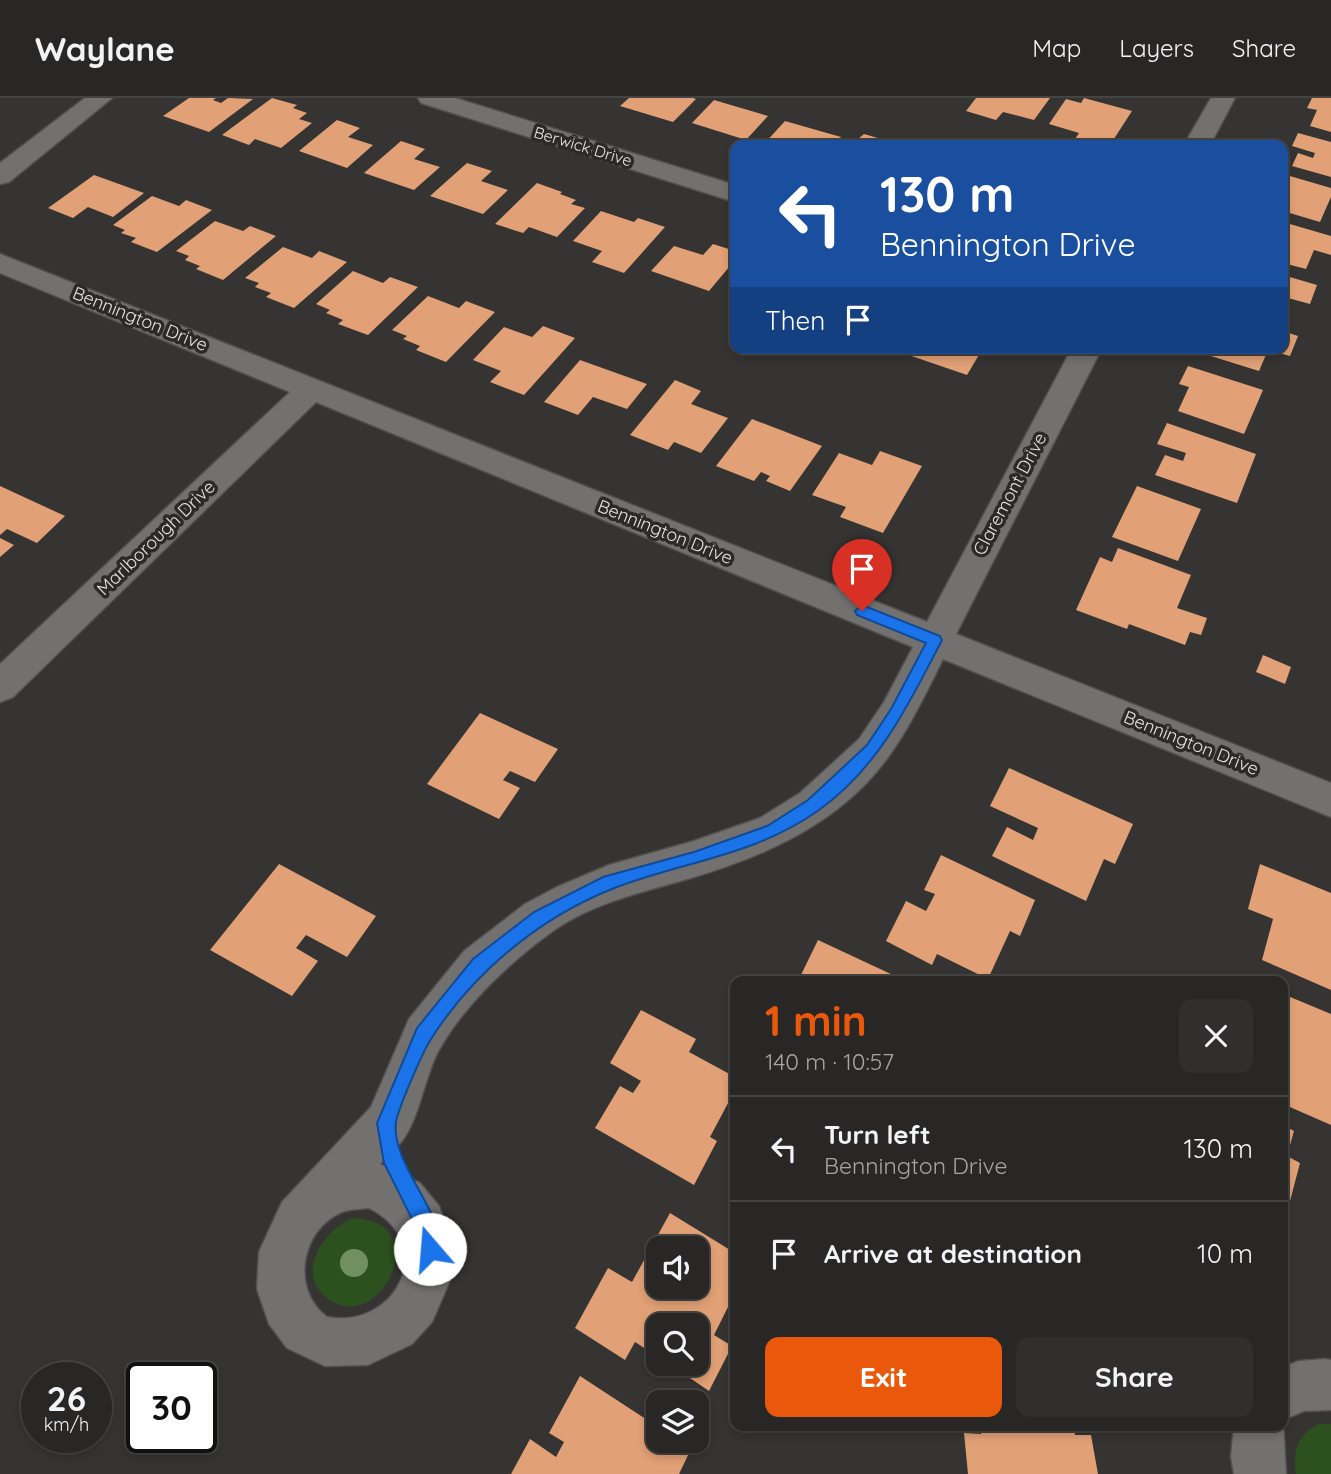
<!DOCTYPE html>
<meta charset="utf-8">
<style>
body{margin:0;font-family:Quicksand,sans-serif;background:#302f2e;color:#f1f3f6;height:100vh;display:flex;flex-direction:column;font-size:26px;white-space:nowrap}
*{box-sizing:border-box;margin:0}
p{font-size:23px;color:#a5a5a7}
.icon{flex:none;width:38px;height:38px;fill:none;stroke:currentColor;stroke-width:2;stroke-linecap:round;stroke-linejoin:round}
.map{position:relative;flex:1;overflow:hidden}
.panel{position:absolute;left:730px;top:878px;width:558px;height:455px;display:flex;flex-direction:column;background:#282726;border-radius:14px;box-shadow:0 4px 10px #0003,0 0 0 2px #444443}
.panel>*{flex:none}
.guide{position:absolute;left:730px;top:42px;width:558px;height:214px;border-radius:14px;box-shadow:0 4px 10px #0003,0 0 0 2px #444443;background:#1a4fa0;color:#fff;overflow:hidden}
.buttons{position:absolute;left:646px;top:1138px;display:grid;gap:14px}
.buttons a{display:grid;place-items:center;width:63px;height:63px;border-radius:14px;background:#282726;box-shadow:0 4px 10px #0003,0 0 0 2px #444443;font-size:35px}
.speed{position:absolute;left:21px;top:1264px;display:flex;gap:14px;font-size:35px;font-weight:700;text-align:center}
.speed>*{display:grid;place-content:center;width:91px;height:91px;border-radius:50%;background:#282726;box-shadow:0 4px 10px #0003,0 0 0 2px #444443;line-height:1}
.speed small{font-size:18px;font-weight:400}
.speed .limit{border:4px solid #111;border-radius:10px;background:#fff;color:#111}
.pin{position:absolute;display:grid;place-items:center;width:60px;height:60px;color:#fff;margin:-72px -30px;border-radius:50% 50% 50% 0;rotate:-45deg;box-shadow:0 0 7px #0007}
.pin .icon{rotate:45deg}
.me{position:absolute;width:77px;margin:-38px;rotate:342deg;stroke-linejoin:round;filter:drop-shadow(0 0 5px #0008)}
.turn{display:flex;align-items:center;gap:24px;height:147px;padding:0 35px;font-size:32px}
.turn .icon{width:91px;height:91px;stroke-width:2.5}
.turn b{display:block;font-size:49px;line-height:60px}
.then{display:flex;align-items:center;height:66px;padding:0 35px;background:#0003;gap:14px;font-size:26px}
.round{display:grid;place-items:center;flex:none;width:74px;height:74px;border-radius:14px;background:#302f2e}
.headline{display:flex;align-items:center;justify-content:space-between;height:119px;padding:0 35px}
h1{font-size:42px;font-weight:700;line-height:52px;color:#ea580c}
.cta{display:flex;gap:14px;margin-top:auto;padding:14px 35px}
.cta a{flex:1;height:80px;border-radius:14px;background:#ea580c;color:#fff;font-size:28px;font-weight:700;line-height:80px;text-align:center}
.cta a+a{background:#302f2e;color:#f1f3f6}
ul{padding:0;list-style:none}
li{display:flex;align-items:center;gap:21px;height:105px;padding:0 35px;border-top:2px solid #444443}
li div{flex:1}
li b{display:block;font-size:26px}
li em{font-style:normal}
header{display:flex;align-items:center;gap:42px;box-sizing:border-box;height:98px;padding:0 35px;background:#282726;border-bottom:2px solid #444443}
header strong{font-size:33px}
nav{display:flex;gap:38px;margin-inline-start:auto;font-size:24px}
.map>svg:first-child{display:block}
</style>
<header>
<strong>Waylane</strong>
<nav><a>Map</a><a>Layers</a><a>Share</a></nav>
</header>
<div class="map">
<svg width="1331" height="1376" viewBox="0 0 1331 1376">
<rect width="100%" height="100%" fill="#353432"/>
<path fill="#2c511e" d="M 353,1120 C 435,1123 383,1232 333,1204 C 292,1181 320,1134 353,1120 Z
M 1319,1326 L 1331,1326 L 1331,1376 L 1296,1376 C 1292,1354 1298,1336 1319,1326 Z"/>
<path fill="#e1a075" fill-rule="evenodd" d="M 189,0 L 216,0 L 213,2 L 221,5 L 228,0 L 253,1 L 209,34 L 163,18 Z
M 272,0 L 297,7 L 293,10 L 307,15 L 299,21 L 312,25 L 281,50 L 255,41 L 249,47 L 222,37 Z
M 629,0 L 693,0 L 696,1 L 673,24 L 620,8 Z
M 976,0 L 1050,0 L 1034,22 L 1003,14 L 996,22 L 966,13 Z
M 1084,0 L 1132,13 L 1110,47 L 1073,44 L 1079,35 L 1049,26 L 1066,1 L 1081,5 Z
M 1312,0 L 1331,0 L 1331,34 L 1310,28 L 1317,12 L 1307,10 Z
M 714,2 L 768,18 L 746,42 L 692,25 Z
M 337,22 L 360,30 L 348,39 L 373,47 L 347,70 L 299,53 Z
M 785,23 L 841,39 L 834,47 L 763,47 Z
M 1298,35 L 1331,44 L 1331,79 L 1292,68 L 1298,55 L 1313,60 L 1315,55 L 1292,48 Z
M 864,36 L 902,47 L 851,47 Z
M 401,43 L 425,51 L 414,61 L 440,69 L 414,92 L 364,75 Z
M 467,65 L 492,73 L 481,83 L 508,92 L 483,116 L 430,98 Z
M 1283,76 L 1331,90 L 1331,99 L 1320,124 L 1283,113 Z
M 94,77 L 144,95 L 113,119 L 88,109 L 73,120 L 48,110 Z
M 537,85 L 562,94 L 560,96 L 576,102 L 571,106 L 585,110 L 557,139 L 529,129 L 523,135 L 495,126 Z
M 152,98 L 179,108 L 186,102 L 212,112 L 157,154 L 131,144 L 136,140 L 121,135 L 125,132 L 113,127 Z
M 601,113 L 634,124 L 638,120 L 665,129 L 624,175 L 592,164 L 602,153 L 573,143 Z
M 215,123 L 243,133 L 250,128 L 276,138 L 223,182 L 196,171 L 200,168 L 185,162 L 189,158 L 176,153 Z
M 1283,124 L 1331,138 L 1331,157 L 1314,152 L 1306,171 L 1283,165 Z
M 713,146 L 735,153 L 735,162 L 709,193 L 651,173 L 674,148 L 703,157 Z
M 283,149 L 312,160 L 319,153 L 347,164 L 294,210 L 266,199 L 271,195 L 255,189 L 259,185 L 245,180 Z
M 353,173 L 383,185 L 390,179 L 418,189 L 368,237 L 338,226 L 343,222 L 326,215 L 330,212 L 316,206 Z
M 1283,177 L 1317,187 L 1310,206 L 1288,200 L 1283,213 Z
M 428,198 L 459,210 L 466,203 L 495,214 L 446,264 L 416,252 L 420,248 L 403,241 L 407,238 L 392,232 Z
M 543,228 L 575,240 L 524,297 L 490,284 L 501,273 L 473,262 L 504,229 L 532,239 Z
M 1283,233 L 1298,238 L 1290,258 L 1268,252 L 1259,273 L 1198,254 L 1200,250 L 1283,250 Z
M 896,250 L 983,250 L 967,277 L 894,252 Z
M 580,262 L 647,286 L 627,311 L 593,299 L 578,317 L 544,304 Z
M 1188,268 L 1263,292 L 1244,336 L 1178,313 L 1189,289 L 1179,286 Z
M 675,282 L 701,293 L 691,306 L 728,320 L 701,355 L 674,344 L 668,352 L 630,337 Z
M 752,321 L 822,348 L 790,393 L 766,383 L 770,378 L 761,374 L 754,383 L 716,368 Z
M 1167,325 L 1256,356 L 1237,405 L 1155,377 L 1165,357 L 1183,363 L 1186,355 L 1157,346 Z
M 880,353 L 922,368 L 883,435 L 840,419 L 846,409 L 812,397 L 839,355 L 872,367 Z
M 0,388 L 65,418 L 37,445 L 7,431 L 0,437 Z
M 1137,388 L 1201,411 L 1178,463 L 1112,439 Z
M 0,440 L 14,447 L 0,459 Z
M 1118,450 L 1191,477 L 1177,510 L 1207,520 L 1201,537 L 1190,534 L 1185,547 L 1129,526 L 1127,531 L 1076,512 L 1100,459 L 1112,464 Z
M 1263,557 L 1291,569 L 1285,586 L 1256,574 Z
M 480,615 L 558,651 L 535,684 L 510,673 L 503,682 L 520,690 L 499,721 L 427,686 Z
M 1009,670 L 1133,726 L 1115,766 L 1104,761 L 1086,803 L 992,758 L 1007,729 L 1033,742 L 1038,730 L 990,708 Z
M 941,757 L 1035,802 L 1020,838 L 1010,833 L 988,881 L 937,856 L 932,867 L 886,843 L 906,803 L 926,813 L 935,796 L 924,792 Z
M 279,766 L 376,818 L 347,859 L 306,837 L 296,850 L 318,863 L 292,898 L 210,852 Z
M 1260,766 L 1331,795 L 1331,892 L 1262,862 L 1273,821 L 1248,811 Z
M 818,842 L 908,884 L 806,884 L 799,881 Z
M 1283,896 L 1331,916 L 1331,1027 L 1283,1006 Z
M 641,912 L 696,941 L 689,954 L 735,979 L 735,992 L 710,1039 L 717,1043 L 694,1087 L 595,1030 L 620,988 L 633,995 L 641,983 L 610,965 Z
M 1283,1027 L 1294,1033 L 1287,1058 L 1300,1065 L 1284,1126 Z
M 670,1115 L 735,1155 L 735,1195 L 714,1237 L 732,1248 L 709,1293 L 668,1265 L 696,1265 L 696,1227 L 658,1227 L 658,1259 L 635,1244 L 625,1262 L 575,1230 L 608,1170 L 632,1184 ZM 658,1150 L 696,1150 L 696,1188 L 658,1188 Z
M 580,1278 L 658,1329 L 658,1342 L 678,1342 L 691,1351 L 679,1376 L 511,1376 L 530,1341 L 556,1359 L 564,1344 L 549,1335 Z
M 981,1328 L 1074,1328 L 1075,1337 L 1091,1337 L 1098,1376 L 968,1376 L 964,1335 L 981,1336 Z"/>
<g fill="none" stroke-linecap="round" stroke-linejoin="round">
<g stroke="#51504e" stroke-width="3">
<path id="minor" d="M 85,0 L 112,0 L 9,84 L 0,86 L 0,65 Z
M 418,0 L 455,0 L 735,87 L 735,104 L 421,5 Z
M 1211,0 L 1235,0 L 1210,47 L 1184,47 Z
M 0,156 L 927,524 L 1072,250 L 1102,250 L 956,536 L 1331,685 L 1331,719 L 943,561 C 926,595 909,631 886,662 C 838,726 765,758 691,780 C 644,794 594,804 553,833 C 511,863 466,905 440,950 C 424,978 421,1017 402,1043 C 395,1051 387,1058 380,1066 L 420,1085 L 439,1108 L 454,1152 L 451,1180 L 432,1224 L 412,1246 L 368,1267 L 325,1268 L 287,1250 L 269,1226 L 257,1191 L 259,1154 L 282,1104 L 371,1009 L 409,921 L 464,853 L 525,806 L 557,789 L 609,767 L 694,743 L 760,720 L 800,695 L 859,641 L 884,604 L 913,549 L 316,304 L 13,599 L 0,604 L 0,566 L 290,294 L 0,175 ZM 369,1110 C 440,1146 396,1232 327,1219 C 290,1192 301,1131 342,1114 C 350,1111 361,1111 369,1110 Z
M 1325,1261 L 1331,1262 L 1331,1312 L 1304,1313 L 1283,1322 L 1286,1376 L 1234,1376 L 1231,1359 L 1234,1328 L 1283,1328 L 1283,1269 L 1299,1263 Z"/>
</g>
<use href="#minor" fill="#73716f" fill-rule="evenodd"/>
</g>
<circle fill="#709062" cx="354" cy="1165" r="14"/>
<path fill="#1a73e8" stroke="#114b97" stroke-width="2" d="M 862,507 L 940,538 L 942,542 C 909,606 879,669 819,712 C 753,759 683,763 612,791 C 539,820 473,875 431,941 C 423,953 398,1011 396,1024 C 390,1068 452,1122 438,1158 L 430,1161 L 423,1158 L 416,1129 L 384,1065 L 377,1025 L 417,930 L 473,861 L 534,814 L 603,779 L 694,754 L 767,728 L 808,702 L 867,647 L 891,611 L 926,545 L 857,517 L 855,513 Z"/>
<g text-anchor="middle" stroke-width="7" stroke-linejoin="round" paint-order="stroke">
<g font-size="16" fill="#e4e3e2" stroke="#2b2a28">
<text transform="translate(583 48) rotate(17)" y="6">Berwick Drive</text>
</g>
<g font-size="18" fill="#e4e3e2" stroke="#2b2a28">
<text transform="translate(140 221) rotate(22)" y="6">Bennington Drive</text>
<text transform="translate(1010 396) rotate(-62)" y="6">Claremont Drive</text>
<text transform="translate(665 434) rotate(22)" y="6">Bennington Drive</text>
<text transform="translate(156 440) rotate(-44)" y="6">Marlborough Drive</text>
<text transform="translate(1191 645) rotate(22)" y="6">Bennington Drive</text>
</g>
</g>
</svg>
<div class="buttons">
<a><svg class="icon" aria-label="sound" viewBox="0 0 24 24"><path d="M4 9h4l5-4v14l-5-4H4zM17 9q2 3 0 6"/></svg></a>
<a><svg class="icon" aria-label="search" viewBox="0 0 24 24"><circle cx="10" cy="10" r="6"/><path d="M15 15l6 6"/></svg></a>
<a><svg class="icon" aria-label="layers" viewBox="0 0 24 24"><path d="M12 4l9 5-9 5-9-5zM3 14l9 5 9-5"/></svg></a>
</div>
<div class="speed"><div>26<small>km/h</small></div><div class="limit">30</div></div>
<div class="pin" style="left:862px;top:513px;background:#d93025"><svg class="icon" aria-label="arrive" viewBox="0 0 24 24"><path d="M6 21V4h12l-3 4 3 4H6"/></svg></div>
<svg class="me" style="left:430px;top:1151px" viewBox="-20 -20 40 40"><circle r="19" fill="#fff"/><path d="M0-13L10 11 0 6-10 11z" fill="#1a73e8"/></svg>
<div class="guide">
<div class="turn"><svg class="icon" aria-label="left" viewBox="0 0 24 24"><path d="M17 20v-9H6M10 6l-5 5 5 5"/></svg><div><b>130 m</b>Bennington Drive</div></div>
<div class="then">Then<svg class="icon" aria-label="arrive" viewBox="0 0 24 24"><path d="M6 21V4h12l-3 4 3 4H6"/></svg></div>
</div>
<section class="panel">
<div class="headline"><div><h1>1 min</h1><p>140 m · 10:57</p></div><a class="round"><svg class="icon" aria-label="close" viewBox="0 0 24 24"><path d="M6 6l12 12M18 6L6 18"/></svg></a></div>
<ul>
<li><svg class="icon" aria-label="left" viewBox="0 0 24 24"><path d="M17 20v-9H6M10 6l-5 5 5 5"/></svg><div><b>Turn left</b><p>Bennington Drive</p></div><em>130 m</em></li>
<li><svg class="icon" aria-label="arrive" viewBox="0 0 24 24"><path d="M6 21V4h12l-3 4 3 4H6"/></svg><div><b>Arrive at destination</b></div><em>10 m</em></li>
</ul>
<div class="cta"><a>Exit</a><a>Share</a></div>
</section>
</div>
